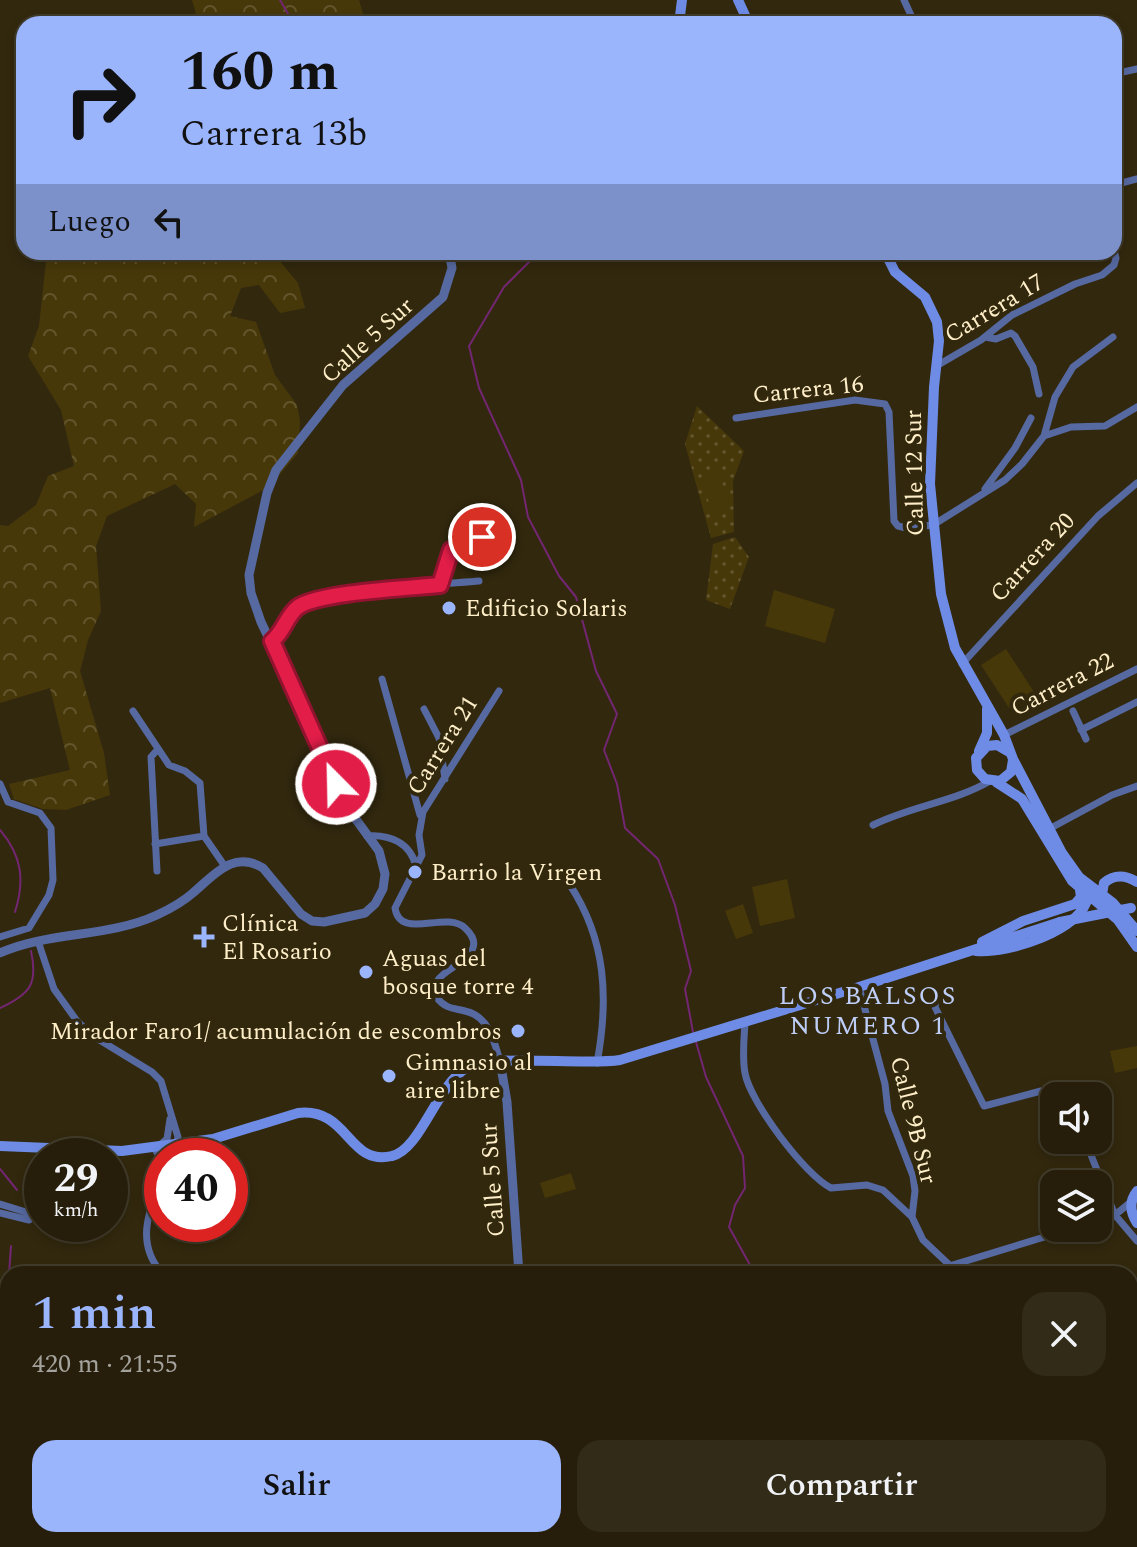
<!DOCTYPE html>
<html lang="es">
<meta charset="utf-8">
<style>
body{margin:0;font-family:Spectral,serif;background:#322b18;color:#f1f3f6;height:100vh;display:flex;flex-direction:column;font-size:30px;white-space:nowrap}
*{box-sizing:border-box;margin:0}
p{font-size:26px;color:#a4a29c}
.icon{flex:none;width:44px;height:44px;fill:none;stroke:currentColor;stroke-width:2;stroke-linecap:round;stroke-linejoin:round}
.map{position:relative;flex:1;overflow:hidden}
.drawer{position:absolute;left:0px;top:1266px;width:1138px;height:282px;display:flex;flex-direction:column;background:#261e0a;border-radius:24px 24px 0 0;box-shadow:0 4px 12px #0003,0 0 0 2px #423c2b}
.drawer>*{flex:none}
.banner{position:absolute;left:16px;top:16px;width:1106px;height:244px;border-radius:24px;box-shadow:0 4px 12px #0003,0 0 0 2px #423c2b;background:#9bb5fd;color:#111;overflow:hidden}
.controls{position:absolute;left:1040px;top:1082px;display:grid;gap:16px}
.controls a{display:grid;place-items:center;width:72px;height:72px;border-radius:16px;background:#261e0a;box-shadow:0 4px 12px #0003,0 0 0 2px #423c2b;font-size:40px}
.speed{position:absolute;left:24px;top:1138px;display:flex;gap:16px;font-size:40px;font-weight:700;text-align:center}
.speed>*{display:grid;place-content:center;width:104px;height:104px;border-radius:50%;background:#261e0a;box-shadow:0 4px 12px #0003,0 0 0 2px #423c2b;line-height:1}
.speed small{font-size:20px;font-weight:400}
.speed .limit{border:12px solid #d22;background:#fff;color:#111}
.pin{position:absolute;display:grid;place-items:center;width:68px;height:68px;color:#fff;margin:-34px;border:4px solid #fff;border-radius:50%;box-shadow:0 2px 8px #0007}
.me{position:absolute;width:88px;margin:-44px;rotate:337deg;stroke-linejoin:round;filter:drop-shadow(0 0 6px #0008)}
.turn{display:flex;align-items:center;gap:28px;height:168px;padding:0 32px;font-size:36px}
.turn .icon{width:104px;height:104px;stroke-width:2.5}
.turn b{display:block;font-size:56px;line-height:68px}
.then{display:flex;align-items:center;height:76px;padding:0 32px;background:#0003;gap:16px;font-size:30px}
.round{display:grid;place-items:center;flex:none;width:84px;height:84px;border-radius:24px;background:#322b18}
.summary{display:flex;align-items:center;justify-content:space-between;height:136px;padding:0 32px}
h1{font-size:48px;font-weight:600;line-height:60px;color:#9bb5fd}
.cta{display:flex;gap:16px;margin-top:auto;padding:16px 32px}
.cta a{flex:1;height:92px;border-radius:24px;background:#9bb5fd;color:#111;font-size:32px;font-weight:600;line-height:92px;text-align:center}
.cta a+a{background:#322b18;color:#f1f3f6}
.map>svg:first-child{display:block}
</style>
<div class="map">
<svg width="1137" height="1547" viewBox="0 0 1137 1547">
<defs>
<pattern id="grass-dots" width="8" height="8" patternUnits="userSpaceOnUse" patternTransform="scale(2)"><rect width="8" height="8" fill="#47380a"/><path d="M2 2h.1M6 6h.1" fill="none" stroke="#63552c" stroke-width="1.8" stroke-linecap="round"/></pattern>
<pattern id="forest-crowns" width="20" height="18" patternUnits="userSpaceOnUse" patternTransform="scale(2)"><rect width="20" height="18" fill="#47380a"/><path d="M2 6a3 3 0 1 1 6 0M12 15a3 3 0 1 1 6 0" fill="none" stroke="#63552c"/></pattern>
</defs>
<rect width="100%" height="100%" fill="#32280e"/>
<path fill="url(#grass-dots)" d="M 697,406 L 744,451 L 733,481 L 734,532 L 711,538 L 685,444 Z
M 735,537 L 749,557 L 730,609 L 706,600 L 713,544 Z
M 151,1540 L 258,1540 L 258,1547 L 152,1547 Z"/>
<path fill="url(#forest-crowns)" d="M 192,0 L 359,0 L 366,24 L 199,24 Z
M 47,252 L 141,252 L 152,261 L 194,259 L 206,252 L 279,252 L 279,260 L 298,283 L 305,308 L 280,313 L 259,285 L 241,288 L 230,316 L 256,322 L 275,375 L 297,405 L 300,421 L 298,453 L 269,487 L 194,527 L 196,504 L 175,484 L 107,516 L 96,546 L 101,611 L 88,640 L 80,671 L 104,753 L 110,795 L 66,810 L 43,809 L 14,799 L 9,784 L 70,770 L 50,688 L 0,703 L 0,525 L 8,526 L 36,505 L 48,476 L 74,466 L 61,410 L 28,356 L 39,326 Z
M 0,1531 L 8,1531 L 8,1540 L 124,1540 L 147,1547 L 0,1547 Z"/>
<path fill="#47380a" d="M 719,472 L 729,506 L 712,512 L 701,477 Z
M 774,590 L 835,609 L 825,643 L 765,626 Z
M 1006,649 L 1034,692 L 1009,708 L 981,665 Z
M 787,879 L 795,918 L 760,926 L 752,887 Z
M 743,904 L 753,933 L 736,939 L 725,911 Z
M 1137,1046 L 1137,1068 L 1115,1073 L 1110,1051 Z
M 571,1173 L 576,1189 L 545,1198 L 540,1183 Z"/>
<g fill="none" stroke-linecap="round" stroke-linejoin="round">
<path stroke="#732671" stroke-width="2" d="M 280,0 L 294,24
M 539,252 L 504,287 L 469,346 L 479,388 L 521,480 L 528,517 L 559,576 L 576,597 L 596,671 L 617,714 L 604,750 L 617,784 L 625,828 L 658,859 L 675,905 L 691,971 L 685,989 L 693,1032
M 0,830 C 22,856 25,880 15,912
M 0,1008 C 31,994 38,983 31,951
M 696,1042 L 706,1077 L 743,1156 L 745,1188 L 735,1205 L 729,1227 L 755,1274
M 0,1169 L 17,1190
M 9,1274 L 11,1246
M 0,1303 L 8,1284
M 867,1547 L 869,1540"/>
<path stroke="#5669a1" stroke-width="7" d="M 904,0 L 915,24
M 1114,74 L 1137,69
M 1114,185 L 1137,179
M 985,337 L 996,339 L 1011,333 L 1015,336 L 1033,367 L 1039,394
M 938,365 L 981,340 L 1012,315 L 1075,284 L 1102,275 L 1114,265 L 1116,258 L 1114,250
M 736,418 L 855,400 L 885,404 L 889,412 L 894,521 L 898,526 L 906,528 L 933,525 L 1005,480 L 1022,464 L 1044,436 L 1055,397 L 1073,367 L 1113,337
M 1044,436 L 1071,427 L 1105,426 L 1137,407
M 985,489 L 1015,448 L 1031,418
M 440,585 L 451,550 L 482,537
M 272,641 C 284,632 287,616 299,607 C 322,590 445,584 479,581
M 962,664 L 1098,516 L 1137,483
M 382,679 L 420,815
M 499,691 L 423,812 L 419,835 L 422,855 L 395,908 C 400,941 446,910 465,928 C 493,954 446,966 438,980 C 435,985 437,992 437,998 C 446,1009 453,1008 465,1011 C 489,1016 494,1041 500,1061
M 424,709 L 439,738 L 445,779
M 133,711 L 169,765 L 185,771 L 200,783 L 204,836 L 224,865
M 1073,711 L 1086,739
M 1081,730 L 1137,702
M 1004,735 L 1137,669
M 0,784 L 8,802 L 40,813 L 51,828 L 53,880 L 49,895 L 29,928 L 0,937
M 873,825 C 911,806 954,802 990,781
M 1049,829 L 1112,795 L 1137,786
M 367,836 C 390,834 411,843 416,867
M 155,844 L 204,836
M 157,871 L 151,757 L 158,749
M 570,885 C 606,940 609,998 597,1063
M 38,941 L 54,989 L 77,1021 L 93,1036 L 152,1072 L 161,1081 L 178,1137 L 174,1156
M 859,987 L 885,1084 L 888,1111 L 913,1176 L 915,1191 L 912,1217
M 943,995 L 936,1000 L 935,1007 L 984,1106 L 1041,1091 L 1054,1103
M 745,1023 C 744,1039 742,1057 745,1073 C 750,1102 805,1175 831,1188 L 867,1185 L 883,1190 L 912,1217 L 923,1240 L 959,1274
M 1085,1140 L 1115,1215 L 1137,1241
M 159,1146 L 167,1139 L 170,1119
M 154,1147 L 162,1162
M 162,1182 C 147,1212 136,1246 163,1274
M 0,1204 L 26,1212 L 29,1220
M 0,1213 L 29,1220
M 1098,1220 L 1115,1215 L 1132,1201
M 923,1274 L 1074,1228
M 0,1514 L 8,1509
M 316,1540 L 319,1547
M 336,1547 L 359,1540
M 403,1547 L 405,1540"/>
<path stroke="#5669a1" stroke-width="9" d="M 0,953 C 50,931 107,938 157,915 C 170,909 183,902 194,892 C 215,874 234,850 263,868 L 301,914 L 312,921 L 324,922 L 365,913 L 375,904 L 383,889 L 385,874 L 379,851 L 344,803 L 309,722 L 261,622 L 251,593 L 249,575 L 267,493 L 276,470 L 343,385 L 443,297 L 452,268 L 449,252
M 500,1061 L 507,1102 L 519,1274
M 0,1420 L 8,1421
M 562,1547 L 564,1540"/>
<path stroke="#6e8ce6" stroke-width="10" d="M 738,0 L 749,24
M 679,24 L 682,0
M 885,252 L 895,272 L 925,297 L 937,322 L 939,341 L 934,387 L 930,484 L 941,594 L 955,648 L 1004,735 L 1013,759 L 1062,853 L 1079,877 L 1113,903 L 1137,931
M 979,751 L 987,733 L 987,709
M 1009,752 L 997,745 L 987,746 L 976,758 L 977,770 L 985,779 L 1000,781 L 1011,772 L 1013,760
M 996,782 L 1022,799 L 1072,881 L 1118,920 L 1137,947
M 1102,894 L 1104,883 C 1114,874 1126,875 1137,882
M 982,942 L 1023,921 L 1075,904 L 1081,897 L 1080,890
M 976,951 C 1007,954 1083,931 1088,896
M 0,1146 L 122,1151 L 213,1139 L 298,1113 C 349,1107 348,1167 392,1156 C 420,1150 436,1087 466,1068 C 492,1053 583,1066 620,1060 L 859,987 L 1060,922
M 1137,1191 C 1129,1201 1130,1212 1137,1223
M 1130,1336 L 1137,1329
M 1130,1346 L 1137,1341
M 968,1547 L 970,1540
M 978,1547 L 980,1540"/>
<path stroke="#6e8ce6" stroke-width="10" d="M 1060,922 L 1131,908"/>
</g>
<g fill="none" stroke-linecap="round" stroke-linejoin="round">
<g stroke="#92132f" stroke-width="20">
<path id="route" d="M 336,784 L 272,641 C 284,632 286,616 298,607 C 319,592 411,588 440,585 L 451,550 L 482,537"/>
</g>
<use href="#route" stroke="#e11d48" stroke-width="14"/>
</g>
<g fill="#9bb5fd" stroke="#32280e" stroke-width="3">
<circle cx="449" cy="608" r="8"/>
<circle cx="415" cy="872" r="8"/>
<path d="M200 925h8v8h8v8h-8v8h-8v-8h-8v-8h8z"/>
<circle cx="366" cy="972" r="8"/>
<circle cx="518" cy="1031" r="8"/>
<circle cx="389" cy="1076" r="8"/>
</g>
<g text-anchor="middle" stroke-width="8" stroke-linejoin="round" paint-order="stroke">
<g font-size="24" fill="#ffefc8" stroke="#32280e">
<text transform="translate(994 308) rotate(-31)" y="8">Carrera 17</text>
<text transform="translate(367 340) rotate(-42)" y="8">Calle 5 Sur</text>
<text transform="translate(808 389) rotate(-6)" y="8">Carrera 16</text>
<text transform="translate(914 473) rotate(-91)" y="8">Calle 12 Sur</text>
<text transform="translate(1032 557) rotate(-47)" y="8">Carrera 20</text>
<text transform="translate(1062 684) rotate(-27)" y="8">Carrera 22</text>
<text transform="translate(442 745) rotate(-58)" y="8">Carrera 21</text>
<text transform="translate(914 1120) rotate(76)" y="8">Calle 9B Sur</text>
<text transform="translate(492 1180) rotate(-94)" y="8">Calle 5 Sur</text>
</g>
<g font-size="24" fill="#ffefc8" stroke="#32280e" text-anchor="start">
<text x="465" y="616">Edificio Solaris</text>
<text x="431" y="880">Barrio la Virgen</text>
<text x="222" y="931">Clínica<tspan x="222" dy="28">El Rosario</tspan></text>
<text x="382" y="966">Aguas del<tspan x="382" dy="28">bosque torre 4</tspan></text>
<text x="502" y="1039" text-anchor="end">Mirador Faro1/ acumulación de escombros</text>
<text x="405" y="1070">Gimnasio al<tspan x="405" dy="28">aire libre</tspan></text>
</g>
<g font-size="26" letter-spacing="2" fill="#becef7" stroke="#32280e">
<text x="868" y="1004">LOS BALSOS<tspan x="868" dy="30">NUMERO 1</tspan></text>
</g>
</g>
</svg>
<div class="controls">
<a><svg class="icon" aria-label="sound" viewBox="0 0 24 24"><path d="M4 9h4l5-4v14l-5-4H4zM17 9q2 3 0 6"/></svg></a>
<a><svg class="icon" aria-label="layers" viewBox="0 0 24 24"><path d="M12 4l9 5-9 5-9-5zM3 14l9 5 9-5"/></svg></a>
</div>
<div class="speed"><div>29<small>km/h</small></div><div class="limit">40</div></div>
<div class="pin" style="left:482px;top:537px;background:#d93025"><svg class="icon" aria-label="arrive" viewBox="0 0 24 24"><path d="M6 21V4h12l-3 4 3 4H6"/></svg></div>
<svg class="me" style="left:336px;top:784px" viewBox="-20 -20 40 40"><circle r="17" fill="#e11d48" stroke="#fff" stroke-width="3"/><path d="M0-11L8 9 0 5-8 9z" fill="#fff"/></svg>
<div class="banner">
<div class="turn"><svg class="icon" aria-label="right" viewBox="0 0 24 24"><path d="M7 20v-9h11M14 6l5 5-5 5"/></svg><div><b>160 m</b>Carrera 13b</div></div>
<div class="then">Luego<svg class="icon" aria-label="left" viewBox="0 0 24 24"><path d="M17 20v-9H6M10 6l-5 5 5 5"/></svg></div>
</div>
<section class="drawer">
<div class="summary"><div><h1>1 min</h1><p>420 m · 21:55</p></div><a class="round"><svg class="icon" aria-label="close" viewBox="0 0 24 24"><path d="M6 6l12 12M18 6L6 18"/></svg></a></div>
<div class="cta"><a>Salir</a><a>Compartir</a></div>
</section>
</div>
